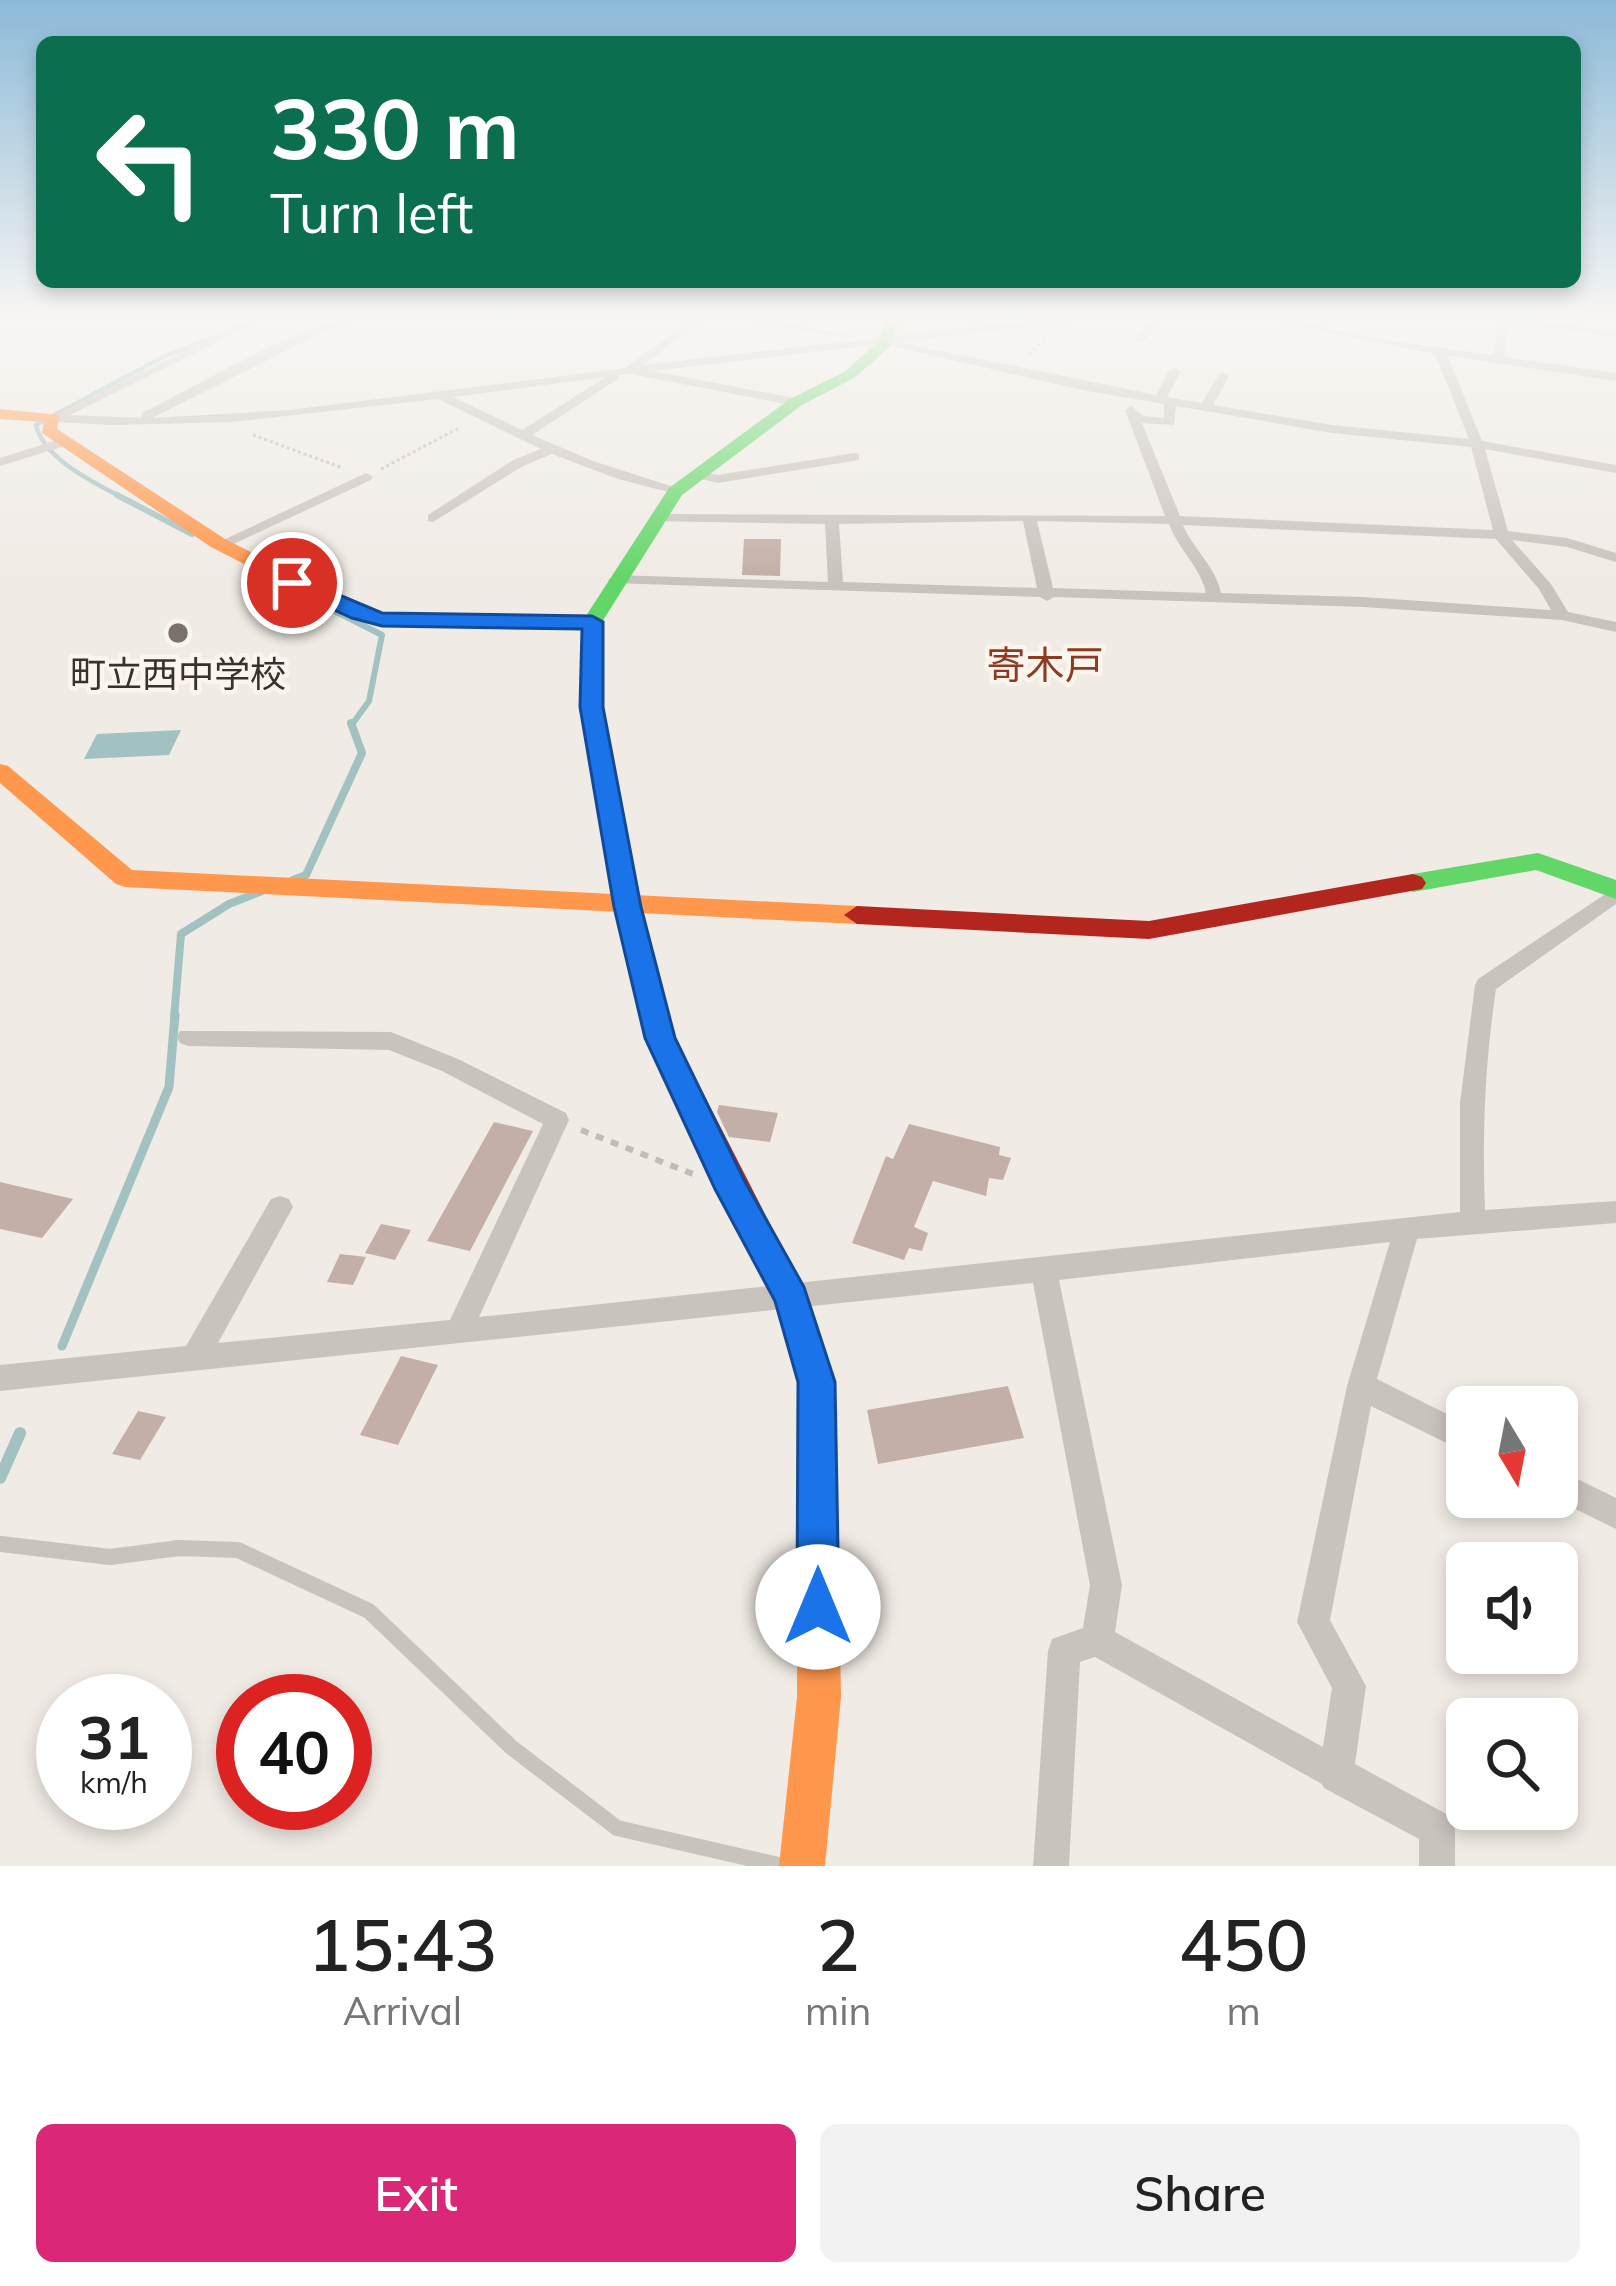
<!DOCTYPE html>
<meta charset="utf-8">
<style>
body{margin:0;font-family:Mulish,"Noto Sans JP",sans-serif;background:#f2f2f2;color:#222;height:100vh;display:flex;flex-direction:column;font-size:45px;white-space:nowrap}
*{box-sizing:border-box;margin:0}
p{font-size:39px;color:#767676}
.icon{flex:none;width:66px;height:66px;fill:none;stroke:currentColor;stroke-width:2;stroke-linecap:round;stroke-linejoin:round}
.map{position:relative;height:1866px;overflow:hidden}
.panel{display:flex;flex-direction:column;background:#fff;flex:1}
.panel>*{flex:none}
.banner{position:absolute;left:36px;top:36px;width:1545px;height:252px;border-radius:18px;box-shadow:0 6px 18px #0003;background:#0b6e4f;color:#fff;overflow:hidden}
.needle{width:78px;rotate:170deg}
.controls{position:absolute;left:1446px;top:1386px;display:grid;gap:24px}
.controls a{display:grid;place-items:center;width:132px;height:132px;border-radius:18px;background:#fff;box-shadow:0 6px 18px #0003;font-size:60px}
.speed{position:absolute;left:36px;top:1674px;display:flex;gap:24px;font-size:60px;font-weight:700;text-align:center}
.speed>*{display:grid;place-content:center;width:156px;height:156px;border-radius:50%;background:#fff;box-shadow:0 6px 18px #0003;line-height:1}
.speed small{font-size:30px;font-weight:400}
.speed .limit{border:18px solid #d22;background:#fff;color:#111}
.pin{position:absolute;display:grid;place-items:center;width:102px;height:102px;color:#fff;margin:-51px;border:6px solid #fff;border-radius:50%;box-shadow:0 3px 12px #0007}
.me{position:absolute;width:132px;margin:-66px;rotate:0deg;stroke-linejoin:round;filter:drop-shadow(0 0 9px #0008)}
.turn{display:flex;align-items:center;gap:42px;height:252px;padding:0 36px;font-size:54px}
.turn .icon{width:156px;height:156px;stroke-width:2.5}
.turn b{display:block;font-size:84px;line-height:102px}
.eta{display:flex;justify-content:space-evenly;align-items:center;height:204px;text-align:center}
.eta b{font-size:72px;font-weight:600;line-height:84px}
.cta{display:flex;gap:24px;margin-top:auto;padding:24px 36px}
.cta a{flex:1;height:138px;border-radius:18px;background:#db2777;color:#fff;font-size:48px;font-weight:600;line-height:138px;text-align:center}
.cta a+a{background:#f2f2f2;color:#222}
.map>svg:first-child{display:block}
</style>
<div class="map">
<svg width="1616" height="1866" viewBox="0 0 1616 1866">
<rect width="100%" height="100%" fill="#f0ebe5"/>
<path fill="#a1c2c1" d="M 181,730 L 169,755 L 84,759 L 97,734 Z"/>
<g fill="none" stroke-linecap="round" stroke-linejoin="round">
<path stroke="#a1c2c1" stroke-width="4.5" d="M 123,498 C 93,482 44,459 36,425 L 165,356 L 213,338"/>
<path stroke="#a1c2c1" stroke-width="6" d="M 117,495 L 192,534
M 305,596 L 382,635 L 369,701 L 351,726"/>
<path stroke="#a1c2c1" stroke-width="8" d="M 293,880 L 306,875 L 362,753 L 351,723
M 174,1018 L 181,934 L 229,904 L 262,891"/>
<path stroke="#a1c2c1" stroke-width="9" d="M 62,1346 L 169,1087 L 175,1015"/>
<path stroke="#a1c2c1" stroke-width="12" d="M 0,1478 L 20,1433"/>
</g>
<path fill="#c3afa7" d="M 744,539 L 781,539 L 780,576 L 742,575 Z
M 719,1105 L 778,1113 L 770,1142 L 729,1137 L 717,1112 Z
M 494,1122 L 533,1131 L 470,1251 L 427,1241 Z
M 909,1124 L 1000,1147 L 999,1155 L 1011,1158 L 1003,1180 L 989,1178 L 986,1196 L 933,1181 L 914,1227 L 928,1233 L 922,1251 L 909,1248 L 904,1260 L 852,1243 L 886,1156 L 893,1159 Z
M 0,1182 L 73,1199 L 42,1238 L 0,1229 Z
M 381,1224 L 411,1230 L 395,1260 L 365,1253 Z
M 340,1254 L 366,1257 L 353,1285 L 327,1282 Z
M 401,1356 L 438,1365 L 398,1445 L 360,1435 Z
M 1008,1386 L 1024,1438 L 878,1464 L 867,1410 Z
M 138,1411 L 166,1417 L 140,1460 L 112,1454 Z"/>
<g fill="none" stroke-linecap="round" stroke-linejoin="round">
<path stroke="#c2bbb6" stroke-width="3" stroke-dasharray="3 3" stroke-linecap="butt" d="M 1029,354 L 1047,338
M 253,435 L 343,468
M 381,469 L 461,427"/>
<path stroke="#c2bbb6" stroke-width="6" stroke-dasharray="8 8" stroke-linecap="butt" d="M 581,1130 L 693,1174"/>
<path stroke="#c9c3be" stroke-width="16" d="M 1,1544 L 110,1557 L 179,1548 L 238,1550 L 369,1611 L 511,1747 L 617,1828 L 783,1866"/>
<path fill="#c9c3be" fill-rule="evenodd" d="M 254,317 L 268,317 L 70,415 L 141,418 L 142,413 C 197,386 311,317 367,317 L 323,332 L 152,418 L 289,410 L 625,368 L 696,317 L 708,317 L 643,365 L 963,328 L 1074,317 L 1115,317 L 898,342 L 1156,395 L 1169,371 L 1175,368 L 1181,371 L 1167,397 L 1202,403 L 1219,374 L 1223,372 L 1229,376 L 1213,405 L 1332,425 L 1469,439 L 1435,354 L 1252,317 L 1274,317 L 1385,340 L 1493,355 L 1500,317 L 1616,331 L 1616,337 L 1509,323 L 1504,357 L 1616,373 L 1616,381 L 1448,356 L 1482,441 L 1616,465 L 1616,473 L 1485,449 L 1508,531 L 1567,538 L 1616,553 L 1616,562 L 1567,547 L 1512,540 L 1551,584 L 1568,612 L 1616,622 L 1616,632 L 1562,620 L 1363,607 L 1054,597 L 1047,601 L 1040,597 L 611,583 L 608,580 L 616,575 L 828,582 L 825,524 L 652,521 L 652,515 L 657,514 L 1165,516 L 1125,410 L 1131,406 L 1144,416 L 1164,418 L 1164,404 L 1082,390 L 882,344 L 653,371 L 800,399 L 800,405 L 796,406 L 631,374 L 619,375 L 618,379 L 532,435 L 593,461 L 680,489 L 680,495 L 618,479 L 552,454 L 523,466 L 433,522 L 428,521 L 428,515 L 513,460 L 541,449 L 438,399 L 231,422 L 113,425 L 54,422 L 48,418 ZM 606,377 L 522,430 L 453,397 ZM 1176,406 L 1332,433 L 1471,447 L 1493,530 L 1180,516 L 1142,423 L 1174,425 ZM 1023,521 L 1037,588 L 843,582 L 839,524 ZM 1037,521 L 1169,524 C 1178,549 1201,568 1206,593 L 1053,588 ZM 1183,525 L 1496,539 L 1539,589 L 1551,610 L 1363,597 L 1221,593 C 1216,567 1193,549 1183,525 Z
M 723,317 L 751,317 L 852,335 L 846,338 Z
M 846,317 L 869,317 L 864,320 Z
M 1152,317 L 1163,317 L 1145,341 L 1137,341 L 1135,339 Z
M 63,438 L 68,439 L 68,445 L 0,466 L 0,458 Z
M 854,453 L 859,454 L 859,460 L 718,483 L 689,476 L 696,472 L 718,475 Z
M 366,473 L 373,477 L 371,480 L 229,546 L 217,543 Z
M 1616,887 L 1616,904 L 1496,989 C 1485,1062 1482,1136 1485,1210 L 1616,1201 L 1616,1223 L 1417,1239 L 1377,1379 L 1467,1424 L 1467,1453 L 1371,1406 L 1330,1620 L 1366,1686 L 1355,1764 L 1450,1816 L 1455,1829 L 1455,1866 L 1419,1866 L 1419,1839 L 1324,1788 L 1322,1784 L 1095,1657 L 1080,1662 L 1069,1866 L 1033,1866 L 1048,1651 L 1052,1639 L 1083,1628 L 1090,1585 L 1033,1283 L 0,1391 L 0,1365 L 186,1346 L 271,1199 L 280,1196 L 289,1199 L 293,1207 L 218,1343 L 450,1320 L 543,1124 L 442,1071 L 389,1050 L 188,1046 L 180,1043 L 177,1037 L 180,1031 L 391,1032 L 458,1059 L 566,1113 L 569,1120 L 479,1317 L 1460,1212 L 1460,1103 L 1475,985 L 1478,979 ZM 1390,1242 L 1347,1386 L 1297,1622 L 1332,1688 L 1323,1747 L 1115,1632 L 1122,1585 L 1059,1280 Z
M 1557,1469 L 1616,1498 L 1616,1529 L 1551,1497 L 1557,1497 Z"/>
<path fill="#63d668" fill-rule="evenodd" d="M 886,317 L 900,317 L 891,346 L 854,378 L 802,405 L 682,495 L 602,622 L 602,706 L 599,711 L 583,711 L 582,622 L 669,488 L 790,399 L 844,372 L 879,341 Z
M 1538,853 L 1616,880 L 1616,899 L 1536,870 L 1413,892 L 1400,883 L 1413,874 Z"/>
<path fill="#ff974d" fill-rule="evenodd" d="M 0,409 L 60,415 L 57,429 L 225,539 L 350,603 L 384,613 L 592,616 L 602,622 L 592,628 L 383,625 L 336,611 L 211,547 L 42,433 L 44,422 L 0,419 Z
M 0,764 L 8,766 L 132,870 L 857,906 L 870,915 L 857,924 L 125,887 L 116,884 L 0,783 Z
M 771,1244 L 783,1248 L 809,1298 L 835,1382 L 841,1697 L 825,1866 L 779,1866 L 797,1697 L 799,1382 L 775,1301 L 754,1259 L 759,1248 Z"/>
<path fill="#b3261e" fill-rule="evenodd" d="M 591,699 L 602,706 L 640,907 L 675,1038 L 788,1259 L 783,1270 L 771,1274 L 759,1270 L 645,1038 L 614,907 L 580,706 Z
M 1413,874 L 1422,877 L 1426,883 L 1422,889 L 1149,939 L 857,924 L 844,915 L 857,906 L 1149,921 Z"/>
</g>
<linearGradient id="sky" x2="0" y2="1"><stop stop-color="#8bbad8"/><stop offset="0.55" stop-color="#f8f6f3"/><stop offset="1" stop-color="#f8f6f3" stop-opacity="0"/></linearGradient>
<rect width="1616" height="578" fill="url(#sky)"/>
<path fill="#1a73e8" stroke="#114b97" stroke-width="3" d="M 285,578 L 299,578 L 382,613 L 592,616 L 603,622 L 603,707 L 641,907 L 675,1038 L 744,1180 L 804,1287 L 835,1382 L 839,1607 L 833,1622 L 818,1628 L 803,1622 L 797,1607 L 798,1382 L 775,1301 L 715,1189 L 645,1038 L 614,907 L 580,707 L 582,629 L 382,626 L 352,618 L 285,587 Z"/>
<circle fill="#7a716c" stroke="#fbf5ee" stroke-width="4.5" cx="178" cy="633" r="12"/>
<g text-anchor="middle" stroke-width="9" stroke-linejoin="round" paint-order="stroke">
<g font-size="36" fill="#3b302b" stroke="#fbf5ee">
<text x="178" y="687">町立西中学校</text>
</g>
<g font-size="39" fill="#8c3b22" stroke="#fbf5ee">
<text x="1045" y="679">寄木戸</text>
</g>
</g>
</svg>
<div class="controls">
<a><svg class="needle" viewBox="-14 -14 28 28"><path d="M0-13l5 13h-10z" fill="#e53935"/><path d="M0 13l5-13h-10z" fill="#767676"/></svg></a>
<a><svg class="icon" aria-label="sound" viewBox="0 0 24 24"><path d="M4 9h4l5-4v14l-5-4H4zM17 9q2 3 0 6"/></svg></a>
<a><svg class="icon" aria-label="search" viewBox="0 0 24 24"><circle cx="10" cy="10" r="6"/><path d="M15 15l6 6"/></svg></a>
</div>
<div class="speed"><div>31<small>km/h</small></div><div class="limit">40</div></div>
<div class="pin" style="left:292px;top:583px;background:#d93025"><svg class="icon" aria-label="arrive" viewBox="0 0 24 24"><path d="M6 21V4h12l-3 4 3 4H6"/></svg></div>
<svg class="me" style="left:818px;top:1607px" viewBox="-20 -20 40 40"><circle r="19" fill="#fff"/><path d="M0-13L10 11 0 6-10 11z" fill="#1a73e8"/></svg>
<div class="banner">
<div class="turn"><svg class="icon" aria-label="left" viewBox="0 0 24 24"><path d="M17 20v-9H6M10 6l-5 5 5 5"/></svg><div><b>330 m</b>Turn left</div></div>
</div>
</div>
<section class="panel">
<div class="eta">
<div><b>15:43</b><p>Arrival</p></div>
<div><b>2</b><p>min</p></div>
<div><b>450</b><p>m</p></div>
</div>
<div class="cta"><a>Exit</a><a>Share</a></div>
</section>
